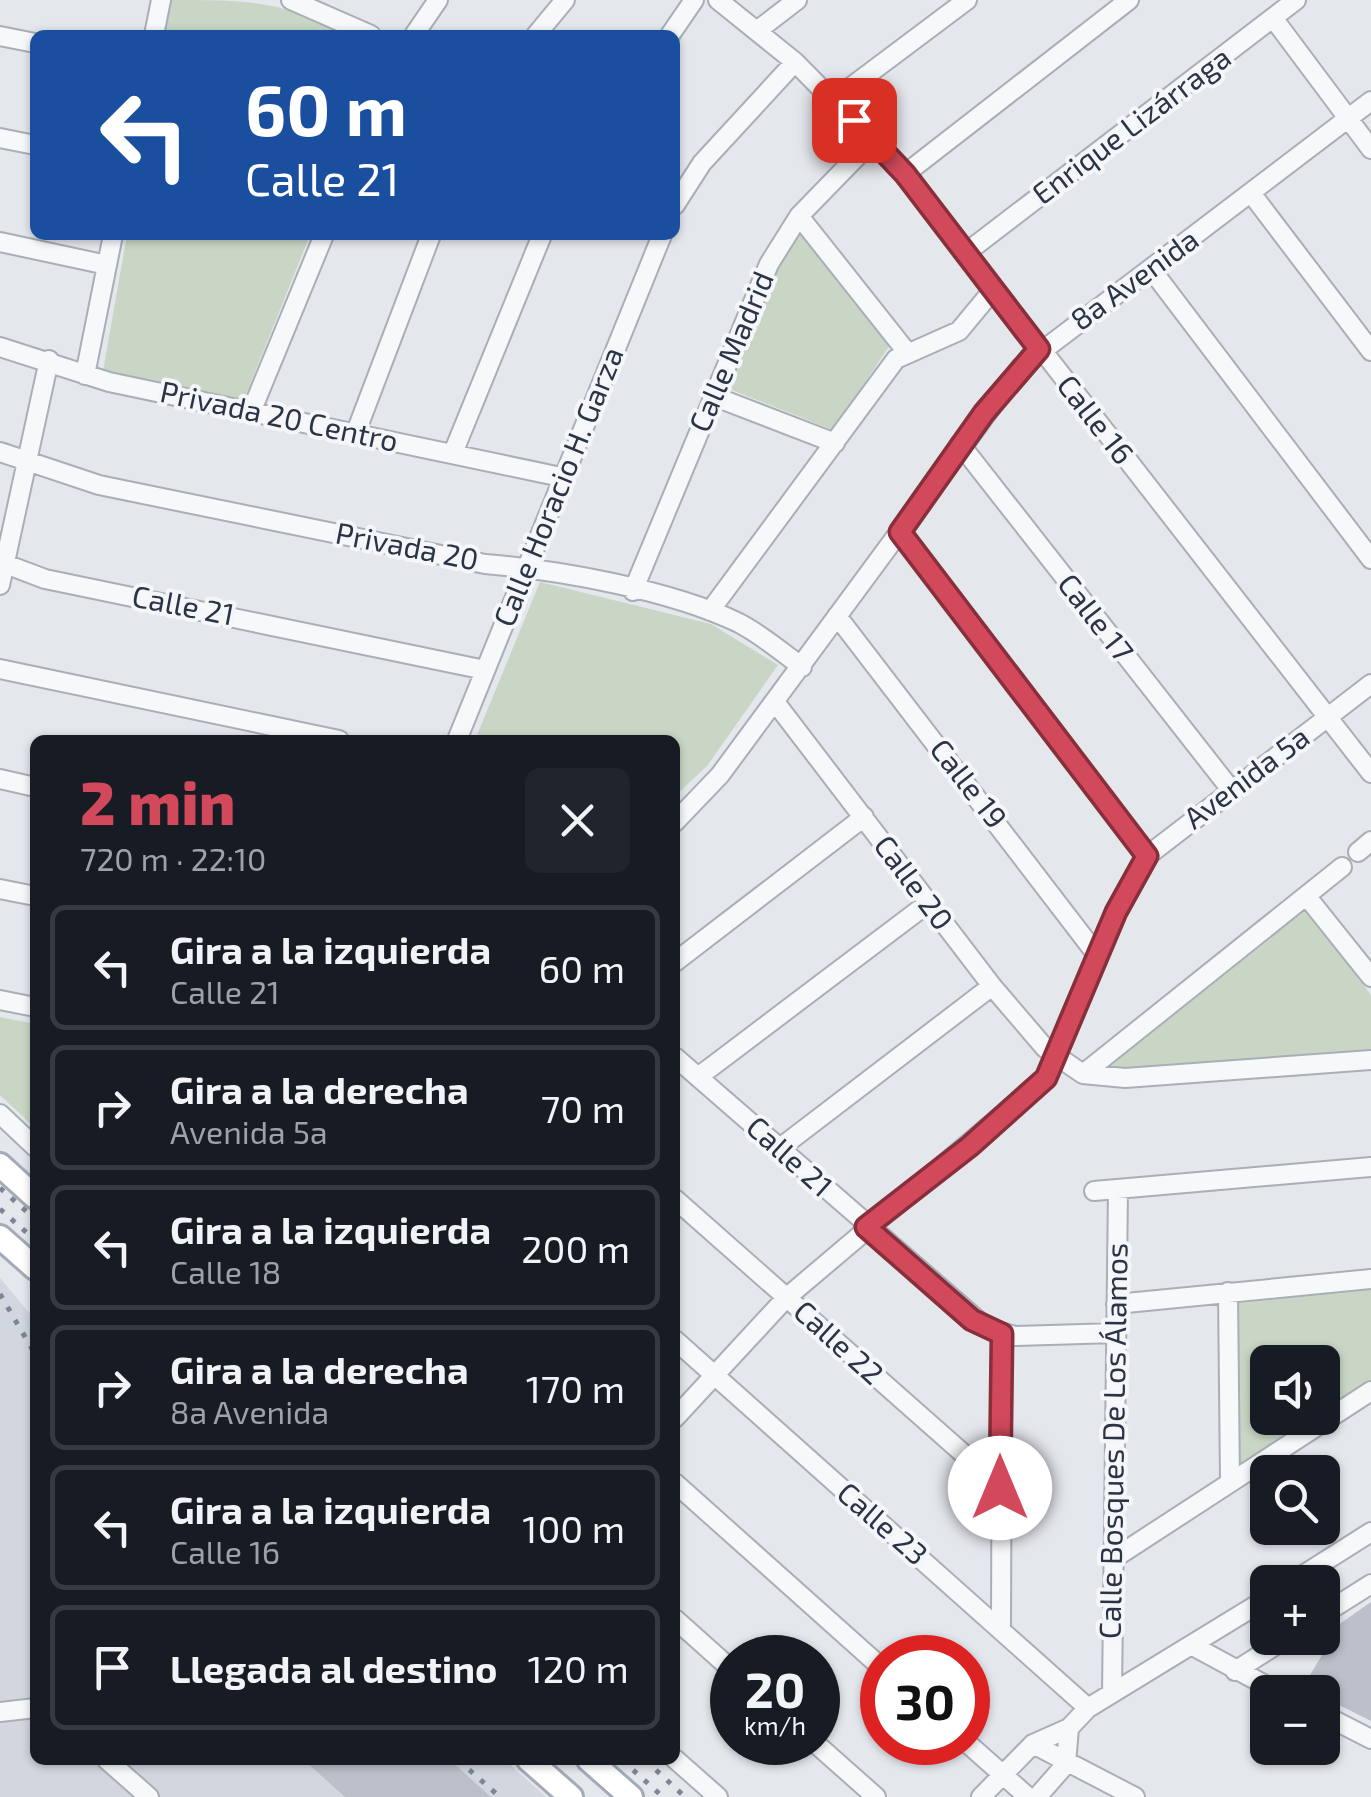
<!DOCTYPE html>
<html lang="es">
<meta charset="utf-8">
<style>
body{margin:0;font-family:"Exo 2",sans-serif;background:#20242c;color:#f1f3f6;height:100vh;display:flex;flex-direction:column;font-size:38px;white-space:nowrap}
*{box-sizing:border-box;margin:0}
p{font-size:32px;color:#9ea1a6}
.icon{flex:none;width:55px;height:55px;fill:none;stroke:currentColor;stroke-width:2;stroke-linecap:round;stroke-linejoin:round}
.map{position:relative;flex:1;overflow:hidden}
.sheet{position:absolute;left:30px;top:735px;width:650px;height:1030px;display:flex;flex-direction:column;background:#171b24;border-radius:15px;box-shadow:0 2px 8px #0004}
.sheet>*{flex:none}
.top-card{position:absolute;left:30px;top:30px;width:650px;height:210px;border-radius:15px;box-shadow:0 2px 8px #0004;background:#1a4fa0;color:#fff;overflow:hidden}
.buttons{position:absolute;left:1250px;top:1345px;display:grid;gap:20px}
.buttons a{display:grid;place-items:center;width:90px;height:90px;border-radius:15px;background:#171b24;box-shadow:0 2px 8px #0004;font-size:50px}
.speed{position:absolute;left:710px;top:1635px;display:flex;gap:20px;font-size:50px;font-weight:700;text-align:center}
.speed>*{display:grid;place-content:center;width:130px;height:130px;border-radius:50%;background:#171b24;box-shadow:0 2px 8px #0004;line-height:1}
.speed small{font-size:25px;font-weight:400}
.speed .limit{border:15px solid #d22;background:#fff;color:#111}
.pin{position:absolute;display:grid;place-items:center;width:85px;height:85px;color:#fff;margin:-42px;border-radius:20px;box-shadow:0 5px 15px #0006}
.me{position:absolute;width:110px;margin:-55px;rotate:0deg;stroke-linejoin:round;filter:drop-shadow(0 0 8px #0008)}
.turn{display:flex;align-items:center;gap:35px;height:210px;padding:0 50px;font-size:45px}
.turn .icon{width:130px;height:130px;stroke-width:2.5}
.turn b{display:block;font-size:70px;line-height:85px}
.round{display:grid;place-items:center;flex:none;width:105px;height:105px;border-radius:15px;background:#20242c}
.summary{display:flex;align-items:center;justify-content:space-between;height:170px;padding:0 50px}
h1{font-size:60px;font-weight:800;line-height:75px;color:#d1495b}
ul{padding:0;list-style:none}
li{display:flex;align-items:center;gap:30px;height:125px;margin:0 20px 15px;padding:0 30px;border:5px solid #363941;border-radius:15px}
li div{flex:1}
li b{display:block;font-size:38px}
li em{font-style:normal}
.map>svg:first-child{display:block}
</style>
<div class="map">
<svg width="1371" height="1797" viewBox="0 0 1371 1797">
<rect width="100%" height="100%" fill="#e4e7ec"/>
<path fill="#d2d6de" d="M 0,1278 L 35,1320 L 35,1760 L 505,1760 L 546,1797 L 0,1797 Z"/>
<path fill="#c9d6c5" d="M 170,0 C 251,0 277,0 352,35 L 163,35 Z
M 799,232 L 890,345 L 833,430 L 727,388 L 772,275 Z
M 127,235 L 310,235 L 243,402 L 103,371 Z
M 540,582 L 711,624 L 778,665 L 707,766 L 675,796 L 675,740 L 475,740 Z
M 1306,910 L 1371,995 L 1371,1050 L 1102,1072 Z
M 0,1017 L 35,1024 L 35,1128 L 0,1095 Z
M 1371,1288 L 1371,1384 L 1323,1414 L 1322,1362 L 1268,1362 L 1268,1418 L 1318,1418 L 1240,1466 L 1234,1304 Z"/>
<path fill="#bbc0ca" d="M 1371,1602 L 1371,1721 L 1303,1687 L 1341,1623 Z
M 304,1760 L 450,1760 L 491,1797 L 345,1797 Z"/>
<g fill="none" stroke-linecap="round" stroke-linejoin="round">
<g stroke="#a9aeb7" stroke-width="22">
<path id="minor" d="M 291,0 L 371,35
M 718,0 L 795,62 L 905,174 L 1371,773
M 1273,18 L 1371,149
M 758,30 L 797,0
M 154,35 L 161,0
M 414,35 L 438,0
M 536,35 L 565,0
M 670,35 L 694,0
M 0,36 L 35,43
M 835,99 L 967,0
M 0,138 L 35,145
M 905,174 L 1129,0
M 1251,193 L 1371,351
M 675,205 L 702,163 L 795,62
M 799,216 L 906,351
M 0,242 L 107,265
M 967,252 L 1296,0
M 1151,269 L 1371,559
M 0,347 L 109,382 L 561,477
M 85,375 L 113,235
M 713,396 L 835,443
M 251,412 L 324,235
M 356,432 L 431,235
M 960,444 L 1232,791
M 0,452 L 99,485 L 485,564 C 559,570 671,590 739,623 C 762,635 782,652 802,667
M 453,453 L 542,235
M 900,532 L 1147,856
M 0,562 L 45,579 L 485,670
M 0,585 L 49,360
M 633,591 L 769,264 L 799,216 L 873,140
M 710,611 L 896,359 L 959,331 L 993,290
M 837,616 L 1097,955
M 0,669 L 339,740
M 775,702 L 992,986 L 1045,1048 L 1083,1074 L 1125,1078 L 1371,1060
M 457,740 L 662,235
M 0,779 L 35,787
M 675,822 L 720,775 L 1021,367 L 1371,101
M 1358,852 L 1371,841
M 0,889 L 35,896
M 1308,898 L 1371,977
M 675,962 L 864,817
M 0,1000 L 35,1007
M 675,1057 L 988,1329 L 1016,1336 L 1116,1333
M 1083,1074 L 1342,867
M 698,1077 L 927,904
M 0,1114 L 35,1147
M 780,1148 L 992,986
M 1094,1191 L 1371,1167
M 675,1199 L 1001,1487
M 1228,1292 L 1230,1481
M 1116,1304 L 1371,1279
M 675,1340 L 1088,1708
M 675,1418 L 786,1298 L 1046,1078 L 1116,911 L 1147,856 L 1371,684
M 675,1483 L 882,1668
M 1113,1559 L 1371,1391
M 1292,1582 L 1371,1532
M 1322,1615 L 1371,1584
M 675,1619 L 732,1670
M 1001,1628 L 1002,1334
M 1193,1646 L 1278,1692
M 1235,1671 L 1287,1638
M 1112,1693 L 1118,1190
M 0,1712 L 35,1708
M 1322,1714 L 1371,1739
M 814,1742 L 876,1797
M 966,1742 L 1028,1797
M 1033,1744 L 1135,1797
M 675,1759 L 718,1797
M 107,1760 L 149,1797
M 981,1797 L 1033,1744 L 1069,1728 L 1088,1708 L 1268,1598
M 1037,1797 L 1066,1764 L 1069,1728"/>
</g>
<g stroke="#a3abb8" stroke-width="28">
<path id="major" d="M 0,1165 L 35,1197
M 0,1237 L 35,1268
M 529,1760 L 571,1797
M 589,1760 L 631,1797"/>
</g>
<use href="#minor" stroke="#f7f8fa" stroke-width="18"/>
<use href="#major" stroke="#fff" stroke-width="22"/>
<path stroke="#7d8696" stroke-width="5" stroke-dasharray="5 10" stroke-linecap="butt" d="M 0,1188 L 35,1219
M 0,1209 L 35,1240
M 0,1294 L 35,1354
M 458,1760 L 500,1797
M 622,1760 L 663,1797
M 656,1770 L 685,1797"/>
</g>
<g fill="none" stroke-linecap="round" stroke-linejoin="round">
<g stroke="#882f3b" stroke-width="25">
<path id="route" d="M 854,120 L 905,174 L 1039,349 L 984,413 L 900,532 L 1147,856 L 1116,912 L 1046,1078 L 970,1146 L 866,1227 L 972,1320 L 1002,1334 L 1000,1488"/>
</g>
<use href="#route" stroke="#d1495b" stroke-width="18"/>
</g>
<g text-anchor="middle" stroke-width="8" stroke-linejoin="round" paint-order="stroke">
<g font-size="30" fill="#2b3445" stroke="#f4f6f9">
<text transform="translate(1132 126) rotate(-37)" y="10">Enrique Lizárraga</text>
<text transform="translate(1135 280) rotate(-36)" y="10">8a Avenida</text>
<text transform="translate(732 352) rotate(-67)" y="10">Calle Madrid</text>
<text transform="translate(279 417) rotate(12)" y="10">Privada 20 Centro</text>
<text transform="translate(1095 420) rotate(52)" y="10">Calle 16</text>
<text transform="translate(559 487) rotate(-68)" y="10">Calle Horacio H. Garza</text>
<text transform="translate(407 547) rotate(11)" y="10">Privada 20</text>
<text transform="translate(183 606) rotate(11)" y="10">Calle 21</text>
<text transform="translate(1095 618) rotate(52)" y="10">Calle 17</text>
<text transform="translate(1247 778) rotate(-37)" y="10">Avenida 5a</text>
<text transform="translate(968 784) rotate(52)" y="10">Calle 19</text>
<text transform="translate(913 883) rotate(53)" y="10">Calle 20</text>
<text transform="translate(789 1157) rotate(42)" y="10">Calle 21</text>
<text transform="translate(838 1343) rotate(42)" y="10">Calle 22</text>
<text transform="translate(1114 1441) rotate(-89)" y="10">Calle Bosques De Los Álamos</text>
<text transform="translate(882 1524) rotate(41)" y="10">Calle 23</text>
</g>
</g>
</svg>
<div class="buttons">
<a><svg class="icon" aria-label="sound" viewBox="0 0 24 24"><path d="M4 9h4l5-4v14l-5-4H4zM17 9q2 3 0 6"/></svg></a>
<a><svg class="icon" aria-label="search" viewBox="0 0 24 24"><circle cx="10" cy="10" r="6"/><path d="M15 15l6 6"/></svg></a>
<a>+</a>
<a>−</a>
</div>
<div class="speed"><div>20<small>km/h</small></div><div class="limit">30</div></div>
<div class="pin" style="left:854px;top:120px;background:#d93025"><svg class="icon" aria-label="arrive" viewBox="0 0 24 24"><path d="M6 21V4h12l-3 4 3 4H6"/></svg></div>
<svg class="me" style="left:1000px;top:1488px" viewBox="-20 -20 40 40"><circle r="19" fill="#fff"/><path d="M0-13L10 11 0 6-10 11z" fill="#d1495b"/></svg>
<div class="top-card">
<div class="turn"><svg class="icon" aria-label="left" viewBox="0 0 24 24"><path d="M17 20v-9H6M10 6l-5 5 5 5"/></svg><div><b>60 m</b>Calle 21</div></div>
</div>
<section class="sheet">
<div class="summary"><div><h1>2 min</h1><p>720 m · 22:10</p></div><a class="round"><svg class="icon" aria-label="close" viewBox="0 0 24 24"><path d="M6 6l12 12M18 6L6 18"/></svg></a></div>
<ul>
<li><svg class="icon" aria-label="left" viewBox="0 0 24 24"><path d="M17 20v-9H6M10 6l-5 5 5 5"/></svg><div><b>Gira a la izquierda</b><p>Calle 21</p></div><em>60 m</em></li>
<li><svg class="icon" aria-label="right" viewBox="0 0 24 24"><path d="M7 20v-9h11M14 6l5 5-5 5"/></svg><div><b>Gira a la derecha</b><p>Avenida 5a</p></div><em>70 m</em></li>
<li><svg class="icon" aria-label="left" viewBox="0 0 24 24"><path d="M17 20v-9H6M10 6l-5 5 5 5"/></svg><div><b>Gira a la izquierda</b><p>Calle 18</p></div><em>200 m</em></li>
<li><svg class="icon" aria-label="right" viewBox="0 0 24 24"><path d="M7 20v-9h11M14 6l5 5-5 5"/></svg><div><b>Gira a la derecha</b><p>8a Avenida</p></div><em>170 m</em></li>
<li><svg class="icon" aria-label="left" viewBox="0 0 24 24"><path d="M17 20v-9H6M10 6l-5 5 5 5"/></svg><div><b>Gira a la izquierda</b><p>Calle 16</p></div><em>100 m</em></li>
<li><svg class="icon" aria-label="arrive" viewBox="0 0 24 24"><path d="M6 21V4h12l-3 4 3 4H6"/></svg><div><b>Llegada al destino</b></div><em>120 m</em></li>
</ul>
</section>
</div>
